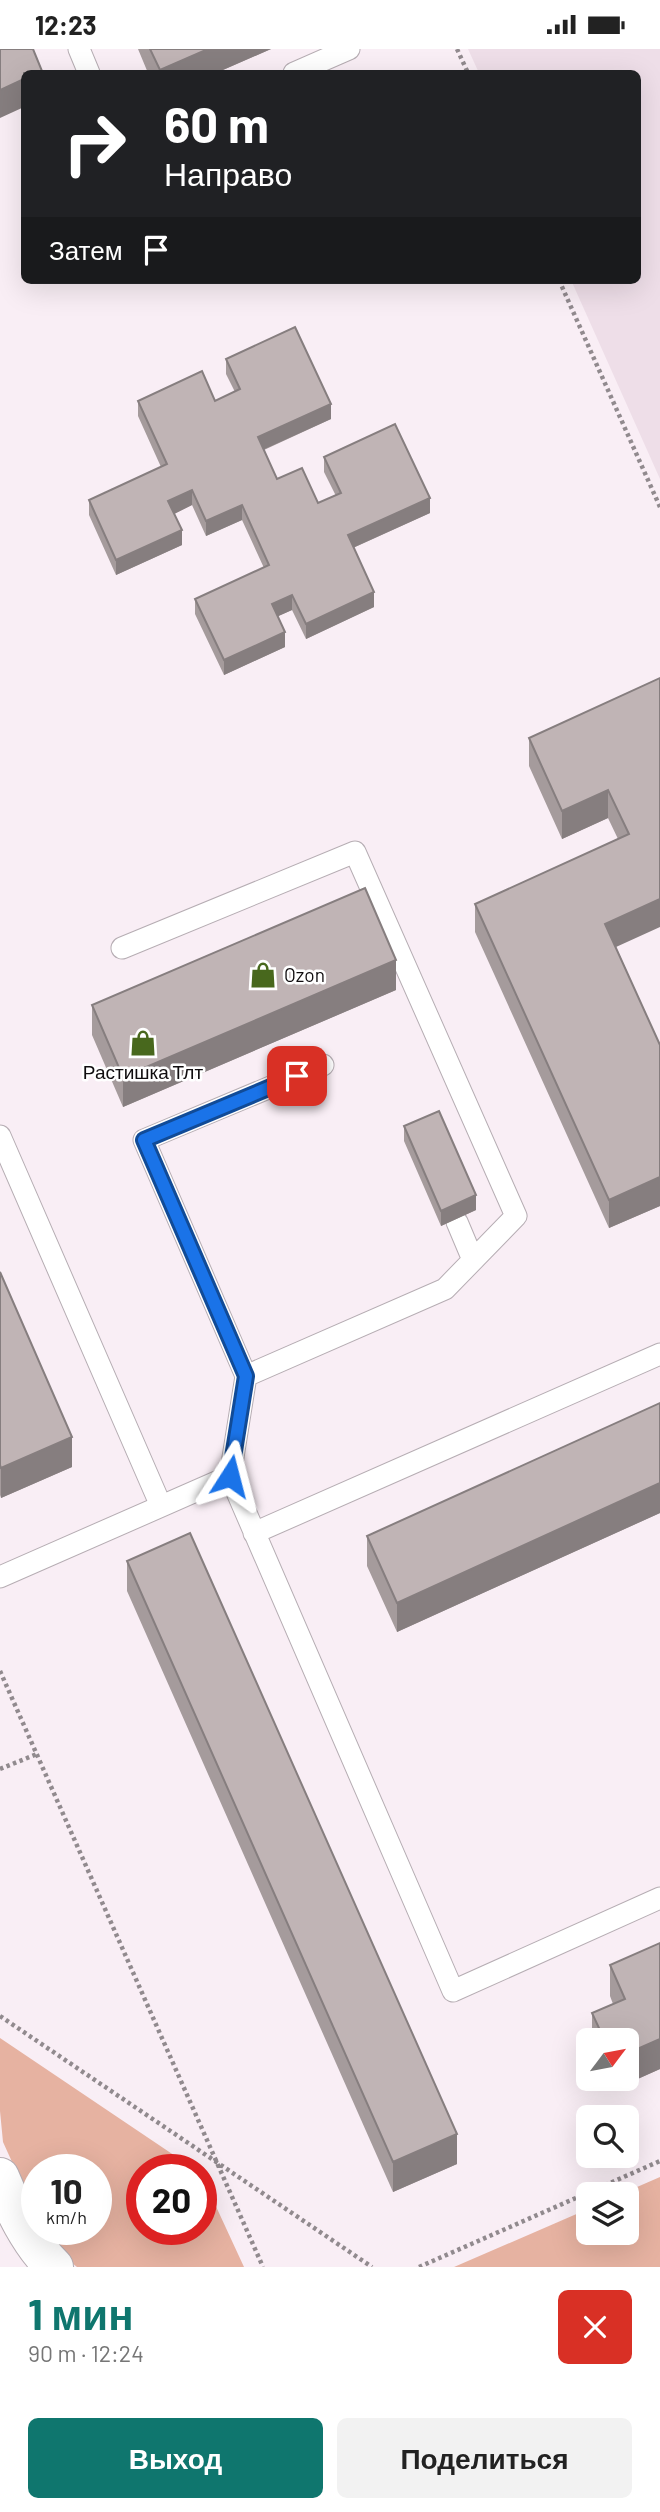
<!DOCTYPE html>
<html lang="ru">
<meta charset="utf-8">
<style>
body{margin:0;font-family:Barlow,sans-serif;background:#f2f2f2;color:#222;height:100vh;display:flex;flex-direction:column;font-size:26px;white-space:nowrap}
*{box-sizing:border-box;margin:0}
p{font-size:23px;color:#767676}
.icon{flex:none;width:38px;height:38px;fill:none;stroke:currentColor;stroke-width:2;stroke-linecap:round;stroke-linejoin:round}
.map{position:relative;height:2218px;overflow:hidden}
.side{display:flex;flex-direction:column;background:#fff;flex:1}
.side>*{flex:none}
.banner{position:absolute;left:21px;top:21px;width:620px;height:214px;border-radius:10px;box-shadow:0 7px 28px #0002;background:#202124;color:#fff;overflow:hidden}
.needle{width:46px;rotate:58deg}
.buttons{position:absolute;left:576px;top:1979px;display:grid;gap:14px}
.buttons a{display:grid;place-items:center;width:63px;height:63px;border-radius:10px;background:#fff;box-shadow:0 7px 28px #0002;font-size:35px}
.speed{position:absolute;left:21px;top:2105px;display:flex;gap:14px;font-size:35px;font-weight:700;text-align:center}
.speed>*{display:grid;place-content:center;width:91px;height:91px;border-radius:50%;background:#fff;box-shadow:0 7px 28px #0002;line-height:1}
.speed small{font-size:18px;font-weight:400}
.speed .limit{border:10px solid #d22;background:#fff;color:#111}
.pin{position:absolute;display:grid;place-items:center;width:60px;height:60px;color:#fff;margin:-30px;border-radius:14px;box-shadow:0 4px 10px #0006}
.me{position:absolute;width:77px;margin:-38px;rotate:9deg;stroke-linejoin:round;filter:drop-shadow(0 0 5px #0008)}
.turn{display:flex;align-items:center;gap:24px;height:147px;padding:0 28px;font-size:32px}
.turn .icon{width:91px;height:91px;stroke-width:2.5}
.turn b{display:block;font-size:49px;line-height:60px}
.then{display:flex;align-items:center;height:66px;padding:0 28px;background:#0003;gap:14px;font-size:26px}
.round{display:grid;place-items:center;flex:none;width:74px;height:74px;border-radius:10px;background:#f2f2f2}
.headline{display:flex;align-items:center;justify-content:space-between;height:119px;padding:0 28px}
h1{font-size:42px;font-weight:700;line-height:52px;color:#0f766e}
.cta{display:flex;gap:14px;margin-top:auto;padding:14px 28px}
.cta a{flex:1;height:80px;border-radius:10px;background:#0f766e;color:#fff;font-size:28px;font-weight:700;line-height:80px;text-align:center}
.cta a+a{background:#f2f2f2;color:#222}
.status{display:flex;justify-content:space-between;align-items:center;height:49px;padding:0 35px;background:#fff;direction:ltr}
.status svg{height:19px;fill:currentColor}
.map>svg:first-child{display:block}
</style>
<div class="status"><b>12:23</b><svg viewBox="0 0 49 12"><path d="M0 12V9h3v3zM5 12V6h3v6zM10 12V3h3v9zM15 12V0h3v12zM26 1h20v11H26zM47 4h2v5h-2z"/></svg></div>
<div class="map">
<svg width="660" height="2218" viewBox="0 0 660 2218">
<rect width="100%" height="100%" fill="#f9eef5"/>
<path fill="#eedee8" d="M 468,0 L 660,0 L 660,430 L 571,231 L 637,231 L 637,24 L 479,24 Z"/>
<path fill="#e6b2a1" d="M 0,1989 L 196,2121 L 142,2121 L 142,2180 L 201,2180 L 201,2125 L 244,2218 L 77,2218 L 67,2210 L 44,2181 L 96,2180 L 96,2121 L 37,2121 L 37,2168 L 3,2093 L 0,2062 Z
M 660,2128 L 660,2218 L 454,2218 L 588,2160 L 588,2184 L 626,2184 L 626,2146 L 621,2145 Z"/>
<g fill="none" stroke-linecap="round" stroke-linejoin="round">
<g stroke="#b6adb3" stroke-width="23">
<path id="service" d="M 79,0 L 89,24
M 294,24 L 349,0
M 122,899 L 355,803 L 516,1167 L 445,1240 L 246,1327 L 230,1427 L 453,1942 L 660,1849
M 0,1087 L 161,1457
M 457,1173 L 473,1211
M 246,1327 L 144,1091 L 323,1016
M 254,1484 L 660,1305
M 0,1528 L 230,1427"/>
</g>
<g stroke="#b6adb3" stroke-width="40">
<path id="secondary" d="M 0,2128 C 13,2159 29,2194 54,2218"/>
</g>
<path stroke="#918a8e" stroke-width="4.5" stroke-dasharray="3.5 3.5" stroke-linecap="butt" d="M 457,0 L 468,24
M 559,231 L 660,458
M 0,1622 L 263,2218
M 0,1720 L 37,1705
M 0,1967 L 372,2218
M 419,2218 L 660,2112"/>
<use href="#service" stroke="#fff" stroke-width="21"/>
<use href="#secondary" stroke="#fff" stroke-width="38"/>
</g>
<path fill="#a59b9c" d="M 138,0 L 271,0 L 216,24 L 148,24 Z
M 226,310 L 331,370 L 264,401 L 277,430 L 318,454 L 336,447 L 324,423 L 324,408 L 430,464 L 353,499 L 374,558 L 306,590 L 292,561 L 278,567 L 285,598 L 224,626 L 195,565 L 195,550 L 264,519 L 242,471 L 206,487 L 192,456 L 174,465 L 182,496 L 116,526 L 89,466 L 89,451 L 161,418 L 138,367 L 138,352 L 215,352 L 235,343 L 226,325 Z
M 660,629 L 616,898 L 660,996 L 660,1157 L 609,1179 L 475,883 L 475,855 L 618,790 L 608,769 L 562,790 L 529,717 L 529,689 Z
M 396,941 L 123,1058 L 92,986 L 92,956 Z
M 404,1077 L 476,1161 L 441,1177 L 404,1092 Z
M 0,1223 L 72,1418 L 1,1449 L 0,1446 Z
M 660,1354 L 660,1464 L 397,1583 L 367,1517 L 367,1487 Z
M 127,1512 L 457,2115 L 393,2143 L 127,1542 Z
M 660,1894 L 660,2020 L 613,2041 L 608,2030 L 626,2030 L 626,1992 L 592,1992 L 592,1964 L 613,1955 L 610,1947 L 610,1916 Z"/>
<path fill="#867e7f" d="M 208,0 L 271,0 L 216,24 L 160,24 L 160,21 Z
M 24,30 L 24,58 L 0,69 L 0,41 Z
M 331,355 L 331,370 L 258,403 L 258,388 Z
M 192,441 L 192,456 L 168,468 L 168,452 Z
M 430,449 L 430,464 L 348,501 L 348,486 Z
M 242,456 L 242,471 L 206,487 L 206,472 Z
M 182,481 L 182,496 L 116,526 L 116,511 Z
M 374,543 L 374,558 L 306,590 L 306,575 Z
M 292,546 L 292,561 L 272,570 L 272,555 Z
M 285,583 L 285,598 L 224,626 L 224,611 Z
M 608,741 L 608,769 L 562,790 L 562,762 Z
M 660,850 L 660,878 L 605,903 L 605,875 Z
M 396,911 L 396,941 L 123,1058 L 123,1028 Z
M 660,1128 L 660,1157 L 609,1179 L 609,1151 Z
M 476,1146 L 476,1161 L 441,1177 L 441,1162 Z
M 72,1388 L 72,1418 L 1,1449 L 1,1419 Z
M 660,1434 L 660,1464 L 397,1583 L 397,1554 Z
M 660,1990 L 660,2020 L 613,2041 L 613,2030 L 626,2030 L 626,2005 Z
M 457,2085 L 457,2115 L 393,2143 L 393,2113 Z"/>
<path fill="#c0b4b5" stroke="#867e7f" stroke-width="2" d="M 0,0 L 33,0 L 42,22 L 38,24 L 24,24 L 24,30 L 0,41 Z
M 150,0 L 208,0 L 160,21 Z
M 295,278 L 331,355 L 258,388 L 277,430 L 302,419 L 318,454 L 341,444 L 324,408 L 395,375 L 430,449 L 348,486 L 374,543 L 306,575 L 292,546 L 272,555 L 285,583 L 224,611 L 195,550 L 269,516 L 242,456 L 206,472 L 192,441 L 168,452 L 182,481 L 116,511 L 89,451 L 167,415 L 138,352 L 202,322 L 215,352 L 240,340 L 226,310 Z
M 660,629 L 660,850 L 605,875 L 660,996 L 660,1128 L 609,1151 L 475,855 L 629,785 L 608,741 L 562,762 L 529,689 Z
M 365,839 L 396,911 L 123,1028 L 92,956 Z
M 439,1062 L 476,1146 L 441,1162 L 404,1077 Z
M 0,1223 L 72,1388 L 1,1419 L 0,1416 Z
M 660,1354 L 660,1434 L 397,1554 L 367,1487 Z
M 190,1484 L 457,2085 L 393,2113 L 127,1512 Z
M 660,1894 L 660,1990 L 626,2005 L 626,1992 L 605,1992 L 592,1964 L 625,1950 L 610,1916 Z"/>
<g fill="none" stroke-linecap="round" stroke-linejoin="round">
<g stroke="#114b97" stroke-width="18">
<path id="route" d="M 230,1427 L 246,1327 L 144,1091 L 297,1027"/>
</g>
<use href="#route" stroke="#1a73e8" stroke-width="12"/>
</g>
<defs>
<g id="shop-bare" transform="scale(2.1)"><path d="M-5-2.5h2.3a2.7 3.5 0 0 1 5.4 0H5L5.5 6h-11ZM-1.5-2.5h3a1.5 2.3 0 0 0-3 0Z" fill="#48681d" stroke="#fff" stroke-width="2.5" paint-order="stroke"/></g>
</defs>
<g fill-rule="evenodd">
<use href="#shop-bare" x="263" y="926"/>
<use href="#shop-bare" x="143" y="994"/>
</g>
<g text-anchor="middle" stroke-width="5" stroke-linejoin="round" paint-order="stroke">
<g font-size="19" fill="#0f0c0e" stroke="#fff" text-anchor="start">
<text x="284" y="933">Ozon</text>
<text x="143" y="1030" text-anchor="middle">Растишка Тлт</text>
</g>
</g>
</svg>
<div class="buttons">
<a><svg class="needle" viewBox="-14 -14 28 28"><path d="M0-13l5 13h-10z" fill="#e53935"/><path d="M0 13l5-13h-10z" fill="#767676"/></svg></a>
<a><svg class="icon" aria-label="search" viewBox="0 0 24 24"><circle cx="10" cy="10" r="6"/><path d="M15 15l6 6"/></svg></a>
<a><svg class="icon" aria-label="layers" viewBox="0 0 24 24"><path d="M12 4l9 5-9 5-9-5zM3 14l9 5 9-5"/></svg></a>
</div>
<div class="speed"><div>10<small>km/h</small></div><div class="limit">20</div></div>
<div class="pin" style="left:297px;top:1027px;background:#d93025"><svg class="icon" aria-label="arrive" viewBox="0 0 24 24"><path d="M6 21V4h12l-3 4 3 4H6"/></svg></div>
<svg class="me" style="left:230px;top:1427px" viewBox="-20 -20 40 40"><path d="M0-17L14 15 0 8-14 15z" fill="#1a73e8" stroke="#fff" stroke-width="4"/></svg>
<div class="banner">
<div class="turn"><svg class="icon" aria-label="right" viewBox="0 0 24 24"><path d="M7 20v-9h11M14 6l5 5-5 5"/></svg><div><b>60 m</b>Направо</div></div>
<div class="then">Затем<svg class="icon" aria-label="arrive" viewBox="0 0 24 24"><path d="M6 21V4h12l-3 4 3 4H6"/></svg></div>
</div>
</div>
<section class="side">
<div class="headline"><div><h1>1 мин</h1><p>90 m · 12:24</p></div><a class="round" style="background:#d93025;color:#fff"><svg class="icon" aria-label="close" viewBox="0 0 24 24"><path d="M6 6l12 12M18 6L6 18"/></svg></a></div>
<div class="cta"><a>Выход</a><a>Поделиться</a></div>
</section>
